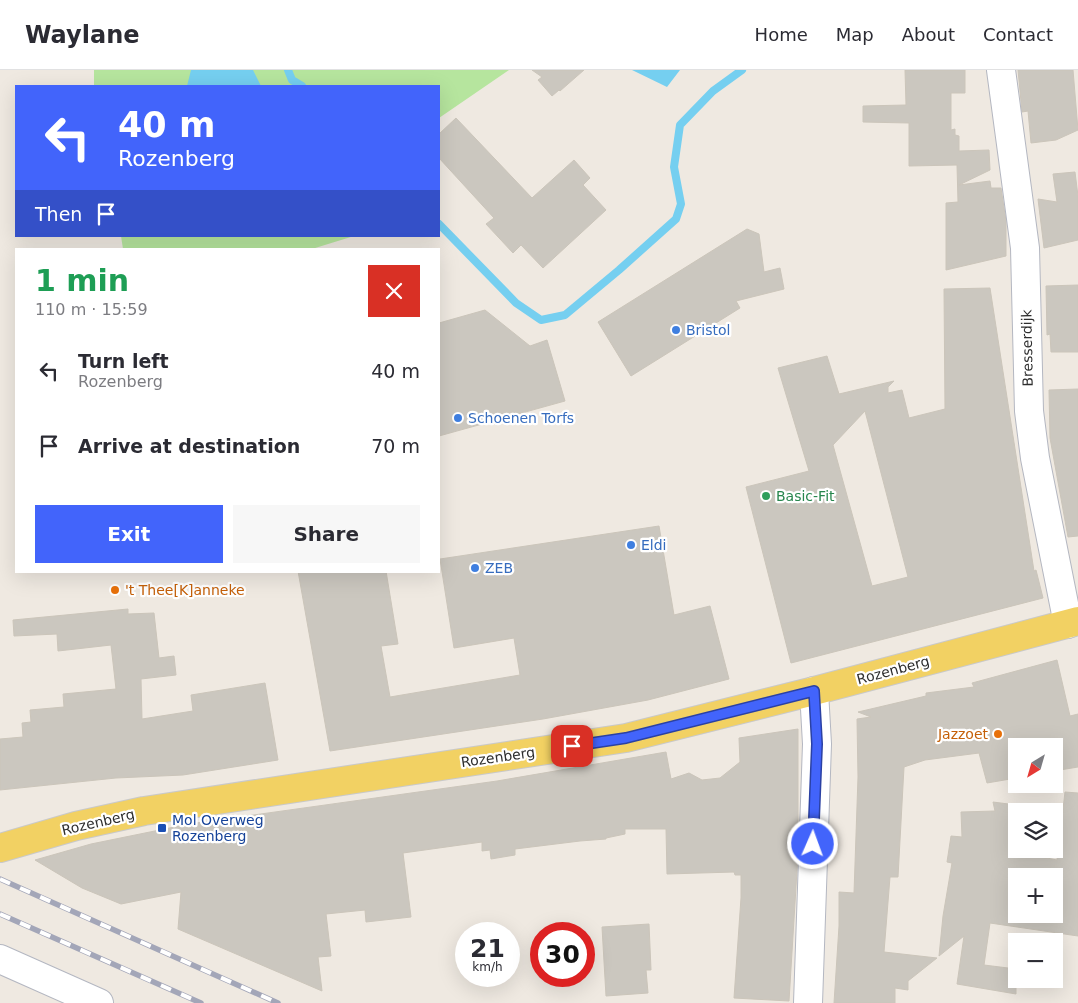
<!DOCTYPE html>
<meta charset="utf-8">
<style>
body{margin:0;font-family:"DejaVu Sans",sans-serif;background:#f7f7f7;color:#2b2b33;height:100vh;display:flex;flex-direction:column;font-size:19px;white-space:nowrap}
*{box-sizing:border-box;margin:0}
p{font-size:16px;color:#7c7c81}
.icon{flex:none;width:28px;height:28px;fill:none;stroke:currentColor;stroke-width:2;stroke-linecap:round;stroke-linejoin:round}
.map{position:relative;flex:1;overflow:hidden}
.details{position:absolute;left:15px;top:178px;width:425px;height:325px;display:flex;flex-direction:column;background:#fff;border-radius:0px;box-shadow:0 5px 20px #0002}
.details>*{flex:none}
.hud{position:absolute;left:15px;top:15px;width:425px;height:152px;border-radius:0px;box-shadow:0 5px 20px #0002;background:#4264fb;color:#fff;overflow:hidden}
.needle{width:32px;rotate:217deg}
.controls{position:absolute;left:1008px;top:668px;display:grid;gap:10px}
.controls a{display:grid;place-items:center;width:55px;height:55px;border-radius:0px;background:#fff;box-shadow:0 5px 20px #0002;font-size:25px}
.speed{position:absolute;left:455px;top:852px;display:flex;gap:10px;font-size:25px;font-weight:700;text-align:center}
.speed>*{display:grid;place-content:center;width:65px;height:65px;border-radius:50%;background:#fff;box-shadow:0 5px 20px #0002;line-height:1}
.speed small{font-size:12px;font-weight:400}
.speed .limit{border:8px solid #d22;background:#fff;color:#111}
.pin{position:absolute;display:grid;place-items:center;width:42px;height:42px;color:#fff;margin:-21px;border-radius:10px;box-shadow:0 2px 8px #0006}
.me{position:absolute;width:55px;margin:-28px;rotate:2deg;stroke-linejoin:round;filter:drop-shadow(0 0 4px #0008)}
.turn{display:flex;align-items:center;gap:18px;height:105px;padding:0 20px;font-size:22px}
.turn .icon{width:65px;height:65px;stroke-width:2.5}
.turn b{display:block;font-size:35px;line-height:42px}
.then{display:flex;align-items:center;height:48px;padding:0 20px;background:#0003;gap:10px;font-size:19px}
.round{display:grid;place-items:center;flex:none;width:52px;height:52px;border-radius:0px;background:#f7f7f7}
.head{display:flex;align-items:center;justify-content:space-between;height:85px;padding:0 20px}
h1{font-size:30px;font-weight:600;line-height:38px;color:#1e9e55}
.action{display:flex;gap:10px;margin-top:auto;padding:10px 20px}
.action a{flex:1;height:58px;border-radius:0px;background:#4264fb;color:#fff;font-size:20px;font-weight:600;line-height:58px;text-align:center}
.action a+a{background:#f7f7f7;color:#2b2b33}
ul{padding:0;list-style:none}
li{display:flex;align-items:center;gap:15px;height:75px;padding:0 20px}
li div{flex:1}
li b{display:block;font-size:19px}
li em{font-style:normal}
header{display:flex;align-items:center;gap:30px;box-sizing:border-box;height:70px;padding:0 25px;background:#fff;border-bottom:1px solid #e1e1e2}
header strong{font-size:24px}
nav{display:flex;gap:28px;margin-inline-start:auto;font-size:18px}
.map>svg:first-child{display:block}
</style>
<header>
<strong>Waylane</strong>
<nav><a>Home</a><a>Map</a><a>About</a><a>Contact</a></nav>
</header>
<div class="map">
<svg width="1078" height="933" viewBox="0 0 1078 933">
<rect width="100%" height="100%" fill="#efe9e1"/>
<path fill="#b6e59e" d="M 94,0 L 509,0 L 439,48 L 439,16 L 94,16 Z
M 121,166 L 354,166 L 312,179 L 123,179 Z"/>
<path fill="#75cff0" d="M 191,0 L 253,0 L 261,16 L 187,16 Z
M 632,0 L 680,0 L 667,17 Z"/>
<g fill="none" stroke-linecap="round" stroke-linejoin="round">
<path stroke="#75cff0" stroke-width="8" d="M 288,0 L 292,10 L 302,16
M 439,154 L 516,233 L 541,250 L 565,245 L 619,200 L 676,149 L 681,134 L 674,97 L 680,55 L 713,21 L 742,0"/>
</g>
<path fill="#cbc7bf" stroke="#cbc5ba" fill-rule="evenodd" d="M 532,0 L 584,0 L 560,21 L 559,20 L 552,26 L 538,10 L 542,7 Z
M 905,0 L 965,0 L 965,23 L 951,23 L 951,60 L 955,59 L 955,65 L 959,66 L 959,81 L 989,80 L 990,100 L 959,115 L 990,111 L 991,118 L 1001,118 L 1006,151 L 1006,186 L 946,200 L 946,133 L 958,132 L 957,95 L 909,96 L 909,53 L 863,52 L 863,36 L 906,35 Z
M 1018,0 L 1073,0 L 1078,60 L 1056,70 L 1031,73 L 1028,41 L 1022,42 Z
M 456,48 L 532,128 L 574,90 L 590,108 L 583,115 L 606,140 L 543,198 L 521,175 L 513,183 L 486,154 L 494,148 L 439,88 L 439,64 Z
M 1075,102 L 1078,126 L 1078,170 L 1044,178 L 1038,129 L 1057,132 L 1053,104 Z
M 747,159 L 759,164 L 764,202 L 780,198 L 784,219 L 736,231 L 740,238 L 631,306 L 598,252 Z
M 1078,215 L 1078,282 L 1051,282 L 1050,264 L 1047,265 L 1046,216 Z
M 990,218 L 1034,501 L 1036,500 L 1043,528 L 791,593 L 746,417 L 809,401 L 778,298 L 827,286 L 839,324 L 894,311 L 888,317 L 888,323 L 902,320 L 909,348 L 945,339 L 944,219 ZM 865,341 L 908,507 L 872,516 L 833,375 Z
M 485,240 L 530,276 L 547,270 L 565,331 L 439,366 L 439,253 Z
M 1078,319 L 1078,466 L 1068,467 L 1050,368 L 1049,320 Z
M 659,456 L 674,545 L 710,536 L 729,609 L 648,630 L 543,649 L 330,681 L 298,501 L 386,501 L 398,574 L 381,576 L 390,627 L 520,605 L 514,568 L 454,578 L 440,489 Z
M 128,539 L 128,544 L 154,543 L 159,588 L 174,586 L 176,605 L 141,609 L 142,649 L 193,641 L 191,625 L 265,613 L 278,690 L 183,705 L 116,708 L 0,720 L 0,669 L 23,667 L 22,653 L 31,652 L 30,640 L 64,637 L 63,624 L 116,619 L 111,575 L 58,581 L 57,564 L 14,566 L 13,550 Z
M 1057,590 L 1070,646 L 1078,644 L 1078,697 L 1054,701 L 1054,676 L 1016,676 L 1016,708 L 987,713 L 979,683 L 925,690 L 904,697 L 898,807 L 890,807 L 884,882 L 937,888 L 908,911 L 908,920 L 895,918 L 895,933 L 834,933 L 839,856 L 839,822 L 854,823 L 858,707 L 857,649 L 871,647 L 858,642 L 926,626 L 926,623 L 974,617 L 972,613 Z
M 798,659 L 798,784 L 789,931 L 734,928 L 741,828 L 741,805 L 735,805 L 734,802 L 667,804 L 666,759 L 625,759 L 625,764 L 606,768 L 606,769 L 580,771 L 515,779 L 515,785 L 491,789 L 490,780 L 482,781 L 482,772 L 403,783 L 411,847 L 366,852 L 365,840 L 326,844 L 331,886 L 318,887 L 322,921 L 178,859 L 181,822 L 121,834 L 82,818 L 35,790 L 91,774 L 189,754 L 497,711 L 666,682 L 671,709 L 689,703 L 702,710 L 720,708 L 740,692 L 739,668 Z
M 1065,722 L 1078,723 L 1078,866 L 990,853 L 984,895 L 1016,899 L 1016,924 L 957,914 L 964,866 L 939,886 L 943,846 L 952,793 L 947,792 L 951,766 L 962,767 L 961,742 L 995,741 L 993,732 L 1016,735 L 1016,782 L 1057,790 ZM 1016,806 L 1054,806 L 1054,844 L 1016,844 Z
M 649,854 L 651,900 L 646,900 L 648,923 L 606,926 L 602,857 Z"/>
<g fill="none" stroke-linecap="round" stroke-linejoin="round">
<g stroke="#b4b7c1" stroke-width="30">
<path id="minor" d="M 1001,0 L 1025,178 L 1029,341 L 1035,388 L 1068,554
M 0,889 L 99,933
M 808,933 L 817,674 L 814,621"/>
</g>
<g stroke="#c9c9c9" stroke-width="30">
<path id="major" d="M 0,778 L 76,756 L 144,741 L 626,668 L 814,621 L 1078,551"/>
</g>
<use href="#minor" stroke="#fff" stroke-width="28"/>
<use href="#major" stroke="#f2d163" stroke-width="28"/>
<g stroke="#a3a6b8" stroke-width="5.5">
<path id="rail" d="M 0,809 L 278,933
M 0,844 L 201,933"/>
</g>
<use href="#rail" stroke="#fff" stroke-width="4" stroke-dasharray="11" stroke-linecap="butt"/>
</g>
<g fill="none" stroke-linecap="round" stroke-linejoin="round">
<g stroke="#2b41a3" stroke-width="12">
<path id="route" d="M 572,676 L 626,668 L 814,621 L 817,674 L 813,774"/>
</g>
<use href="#route" stroke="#4264fb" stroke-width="9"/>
</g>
<g fill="#3f7fe0" stroke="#fff" stroke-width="2">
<circle cx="676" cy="260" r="5"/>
<circle cx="458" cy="348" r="5"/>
<circle cx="631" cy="475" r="5"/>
<circle cx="475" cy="498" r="5"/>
</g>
<circle fill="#2e9e5b" stroke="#fff" stroke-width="2" cx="766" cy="426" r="5"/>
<g fill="#e8710a" stroke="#fff" stroke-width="2">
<circle cx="115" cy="520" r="5"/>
<circle cx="998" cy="664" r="5"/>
</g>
<rect fill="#1a4fb4" stroke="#fff" stroke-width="2" x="157" y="753" width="10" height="10" rx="2.5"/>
<g text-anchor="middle" stroke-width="4.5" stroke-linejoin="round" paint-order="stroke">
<g font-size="14" fill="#366cbe" stroke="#fff" text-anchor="start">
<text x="686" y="265">Bristol</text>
<text x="468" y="353">Schoenen Torfs</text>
<text x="641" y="480">Eldi</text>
<text x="485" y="503">ZEB</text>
</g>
<g font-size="14" fill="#2e2e2e" stroke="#fff">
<text transform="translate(1027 278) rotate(-91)" y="5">Bresserdijk</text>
<text transform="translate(893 600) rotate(-15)" y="5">Rozenberg</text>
<text transform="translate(498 687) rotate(-8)" y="5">Rozenberg</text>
<text transform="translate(98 752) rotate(-13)" y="5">Rozenberg</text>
</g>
<g font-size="14" fill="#27864d" stroke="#fff" text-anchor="start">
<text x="776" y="431">Basic-Fit</text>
</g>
<g font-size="14" fill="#c56008" stroke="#fff" text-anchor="start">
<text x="125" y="525">'t Thee[K]anneke</text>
<text x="988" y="669" text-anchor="end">Jazzoet</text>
</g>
<g font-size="14" fill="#164399" stroke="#fff" text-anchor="start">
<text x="172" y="755">Mol Overweg<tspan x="172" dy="16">Rozenberg</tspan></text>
</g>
</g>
</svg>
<div class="controls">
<a><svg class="needle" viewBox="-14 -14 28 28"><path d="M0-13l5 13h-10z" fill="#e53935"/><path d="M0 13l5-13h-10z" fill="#7c7c81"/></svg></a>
<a><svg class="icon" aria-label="layers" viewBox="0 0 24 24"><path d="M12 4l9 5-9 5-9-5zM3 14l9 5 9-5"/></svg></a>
<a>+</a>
<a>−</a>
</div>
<div class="speed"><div>21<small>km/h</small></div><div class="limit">30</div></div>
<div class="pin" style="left:572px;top:676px;background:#d93025"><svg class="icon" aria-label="arrive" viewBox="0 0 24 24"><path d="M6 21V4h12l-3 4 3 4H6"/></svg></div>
<svg class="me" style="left:813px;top:774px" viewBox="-20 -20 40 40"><circle r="17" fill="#4264fb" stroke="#fff" stroke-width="3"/><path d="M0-11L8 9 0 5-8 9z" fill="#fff"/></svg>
<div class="hud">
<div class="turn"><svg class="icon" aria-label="left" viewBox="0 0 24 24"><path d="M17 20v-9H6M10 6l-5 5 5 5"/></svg><div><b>40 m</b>Rozenberg</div></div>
<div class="then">Then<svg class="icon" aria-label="arrive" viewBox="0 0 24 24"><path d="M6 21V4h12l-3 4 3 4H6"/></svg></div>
</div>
<section class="details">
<div class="head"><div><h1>1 min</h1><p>110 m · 15:59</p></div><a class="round" style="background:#d93025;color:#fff"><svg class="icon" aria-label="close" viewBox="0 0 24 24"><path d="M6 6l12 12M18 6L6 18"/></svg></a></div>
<ul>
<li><svg class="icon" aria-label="left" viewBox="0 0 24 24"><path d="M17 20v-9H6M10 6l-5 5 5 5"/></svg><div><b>Turn left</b><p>Rozenberg</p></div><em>40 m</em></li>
<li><svg class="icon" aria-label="arrive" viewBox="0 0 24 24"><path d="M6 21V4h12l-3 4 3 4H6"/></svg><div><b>Arrive at destination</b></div><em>70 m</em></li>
</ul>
<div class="action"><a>Exit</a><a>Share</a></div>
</section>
</div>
